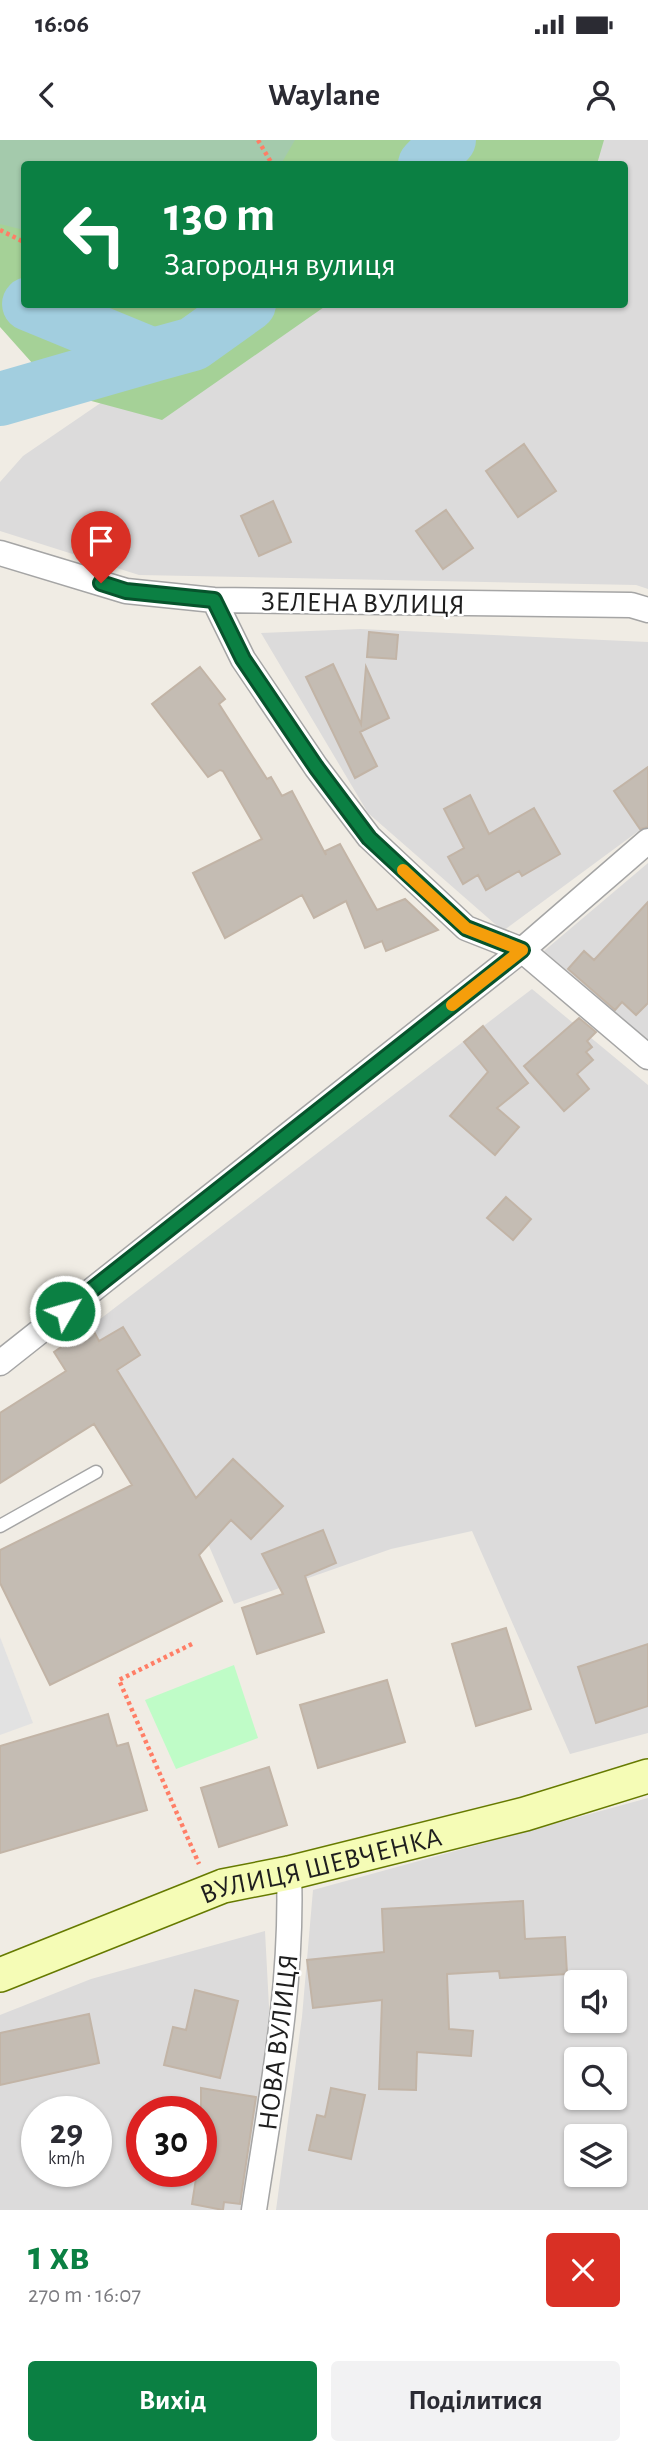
<!DOCTYPE html>
<html lang="uk">
<meta charset="utf-8">
<style>
body{margin:0;font-family:"Alegreya Sans",sans-serif;background:#f2f2f3;color:#2b2b33;height:100vh;display:flex;flex-direction:column;font-size:26px;white-space:nowrap}
*{box-sizing:border-box;margin:0}
p{font-size:23px;color:#7c7c81}
.icon{flex:none;width:38px;height:38px;fill:none;stroke:currentColor;stroke-width:2;stroke-linecap:round;stroke-linejoin:round}
.map{position:relative;height:2070px;overflow:hidden}
.sheet{display:flex;flex-direction:column;background:#fff;flex:1}
.sheet>*{flex:none}
.top-card{position:absolute;left:21px;top:21px;width:607px;height:147px;border-radius:7px;box-shadow:0 2px 5px #0004;background:#0b8043;color:#fff;overflow:hidden}
.fabs{position:absolute;left:564px;top:1830px;display:grid;gap:14px}
.fabs a{display:grid;place-items:center;width:63px;height:63px;border-radius:7px;background:#fff;box-shadow:0 2px 5px #0004;font-size:35px}
.speed{position:absolute;left:21px;top:1956px;display:flex;gap:14px;font-size:35px;font-weight:700;text-align:center}
.speed>*{display:grid;place-content:center;width:91px;height:91px;border-radius:50%;background:#fff;box-shadow:0 2px 5px #0004;line-height:1}
.speed small{font-size:18px;font-weight:400}
.speed .limit{border:10px solid #d22;background:#fff;color:#111}
.pin{position:absolute;display:grid;place-items:center;width:60px;height:60px;color:#fff;margin:-72px -30px;border-radius:50% 50% 50% 0;rotate:-45deg;box-shadow:0 0 7px #0007}
.pin .icon{rotate:45deg}
.me{position:absolute;width:77px;margin:-38px;rotate:52deg;stroke-linejoin:round;filter:drop-shadow(0 0 5px #0008)}
.turn{display:flex;align-items:center;gap:24px;height:147px;padding:0 28px;font-size:32px}
.turn .icon{width:91px;height:91px;stroke-width:2.5}
.turn b{display:block;font-size:49px;line-height:60px}
.round{display:grid;place-items:center;flex:none;width:74px;height:74px;border-radius:7px;background:#f2f2f3}
.overview{display:flex;align-items:center;justify-content:space-between;height:119px;padding:0 28px}
h1{font-size:42px;font-weight:600;line-height:52px;color:#0b8043}
.action{display:flex;gap:14px;margin-top:auto;padding:14px 28px}
.action a{flex:1;height:80px;border-radius:7px;background:#0b8043;color:#fff;font-size:28px;font-weight:600;line-height:80px;text-align:center}
.action a+a{background:#f2f2f3;color:#2b2b33}
.status{display:flex;justify-content:space-between;align-items:center;height:49px;padding:0 35px;background:#fff;direction:ltr}
.status svg{height:19px;fill:currentColor}
header{display:flex;justify-content:space-between;align-items:center;height:91px;padding:0 28px;background:#fff;font-size:32px;font-weight:600}
.map>svg:first-child{display:block}
</style>
<div class="status"><b>16:06</b><svg viewBox="0 0 49 12"><path d="M0 12V9h3v3zM5 12V6h3v6zM10 12V3h3v9zM15 12V0h3v12zM26 1h20v11H26zM47 4h2v5h-2z"/></svg></div>
<header><svg class="icon" aria-label="back" viewBox="0 0 24 24"><path d="M15 5l-7 7 7 7"/></svg>Waylane<svg class="icon" aria-label="person" viewBox="0 0 24 24"><circle cx="12" cy="8" r="4"/><path d="M4 21q1-7 8-7t8 7"/></svg></header>
<div class="map">
<svg width="648" height="2070" viewBox="0 0 648 2070">
<rect width="100%" height="100%" fill="#f0ece4"/>
<path fill="#dcdbdb" fill-rule="evenodd" d="M 484,0 L 648,0 L 648,449 L 636,445 L 139,435 L 0,391 L 0,342 L 23,316 L 244,165 L 625,164 L 625,24 L 448,24 Z
M 360,489 L 648,502 L 648,684 L 503,791 L 368,673 L 261,493 Z
M 648,723 L 648,900 L 544,811 Z
M 532,849 L 648,945 L 648,1593 L 570,1614 L 472,1391 L 391,1409 L 234,1464 L 172,1320 L 91,1186 Z
M 648,1658 L 648,2070 L 276,2070 L 302,1877 L 313,1750 ZM 576,1843 L 614,1843 L 614,1881 L 576,1881 ZM 576,1920 L 614,1920 L 614,1958 L 576,1958 ZM 576,1997 L 614,1997 L 614,2035 L 576,2035 Z
M 265,1791 L 270,1886 L 245,2070 L 0,2070 L 0,1875 L 91,1839 ZM 37,1972 L 96,1972 L 96,2032 L 37,2032 ZM 142,1972 L 201,1972 L 201,2032 L 142,2032 Z"/>
<path fill="#a5d197" d="M 0,0 L 604,0 L 597,24 L 24,24 L 24,164 L 327,165 L 162,280 L 58,252 L 0,187 Z"/>
<path fill="#a4caac" d="M 0,0 L 295,0 L 281,24 L 24,24 L 24,90 L 0,84 Z"/>
<path fill="#bffcc7" d="M 234,1525 L 258,1598 L 176,1629 L 145,1560 Z"/>
<path fill="#e2e2e2" d="M 0,1497 L 33,1583 L 0,1595 Z"/>
<g fill="none" stroke-linecap="round" stroke-linejoin="round">
<path stroke="#a2cedf" stroke-width="54" d="M 425,24 L 449,0
M 29,164 L 153,215 L 193,204 L 249,164
M 0,259 L 153,215"/>
</g>
<path fill="#c4bcb3" stroke="#c2b4a6" stroke-width="2" d="M 524,304 L 556,351 L 518,377 L 486,331 Z
M 273,361 L 291,402 L 259,416 L 241,376 Z
M 446,370 L 473,408 L 443,429 L 416,391 Z
M 369,492 L 398,495 L 396,519 L 367,517 Z
M 333,524 L 361,584 L 366,527 L 389,578 L 360,592 L 377,626 L 355,638 L 306,537 Z
M 200,527 L 225,559 L 219,564 L 267,639 L 271,637 L 282,656 L 292,651 L 326,715 L 325,711 L 340,704 L 377,770 L 405,759 L 438,790 L 386,811 L 382,801 L 365,808 L 346,761 L 314,778 L 302,755 L 225,798 L 193,733 L 262,699 L 223,631 L 220,630 L 208,637 L 152,564 Z
M 648,627 L 648,687 L 640,689 L 614,651 Z
M 470,655 L 489,694 L 534,668 L 560,714 L 522,736 L 519,731 L 486,750 L 478,735 L 463,744 L 448,717 L 464,708 L 444,669 Z
M 648,762 L 648,863 L 636,875 L 622,862 L 615,870 L 568,829 L 584,811 L 594,820 Z
M 579,878 L 596,892 L 587,901 L 592,907 L 586,912 L 593,920 L 577,934 L 589,949 L 564,971 L 524,926 Z
M 483,886 L 528,943 L 497,968 L 519,987 L 495,1015 L 450,976 L 488,932 L 464,902 Z
M 506,1057 L 531,1079 L 513,1100 L 487,1078 Z
M 91,1186 L 99,1201 L 123,1187 L 140,1215 L 117,1230 L 196,1358 L 233,1319 L 283,1366 L 251,1399 L 231,1380 L 199,1415 L 222,1461 L 50,1545 L 0,1443 L 0,1410 L 132,1345 L 94,1284 L 0,1343 L 0,1273 L 66,1231 L 54,1212 Z
M 323,1390 L 336,1423 L 305,1436 L 324,1492 L 257,1514 L 242,1468 L 283,1454 L 262,1414 Z
M 506,1488 L 531,1569 L 476,1586 L 452,1504 Z
M 648,1504 L 648,1566 L 596,1583 L 578,1527 Z
M 387,1540 L 405,1602 L 318,1628 L 300,1565 Z
M 108,1574 L 117,1606 L 128,1603 L 147,1670 L 0,1713 L 0,1606 Z
M 269,1627 L 287,1685 L 219,1707 L 201,1648 Z
M 523,1761 L 525,1799 L 565,1797 L 567,1834 L 500,1838 L 499,1831 L 447,1834 L 449,1889 L 473,1891 L 471,1916 L 417,1912 L 416,1950 L 379,1949 L 382,1860 L 313,1868 L 307,1820 L 384,1812 L 382,1769 Z
M 195,1850 L 238,1861 L 220,1938 L 164,1925 L 173,1887 L 186,1890 Z
M 89,1874 L 99,1923 L 0,1945 L 0,1893 Z
M 201,1948 L 256,1957 L 240,2064 L 224,2062 L 223,2070 L 192,2064 L 197,2032 L 201,2032 Z
M 331,1948 L 365,1955 L 351,2019 L 309,2010 L 317,1975 L 325,1977 Z"/>
<g fill="none" stroke-linecap="round" stroke-linejoin="round">
<g stroke="#a5a5a5" stroke-width="15">
<path id="lane" d="M 0,1386 L 96,1332"/>
</g>
<g stroke="#a5a5a5" stroke-width="27">
<path id="street" d="M 0,413 L 126,451 L 214,460 L 631,465 L 648,470
M 214,460 L 243,519 L 316,627 L 369,697 L 466,788 L 522,810 L 648,917
M 0,1223 L 522,810 L 648,701
M 254,2070 C 271,1958 293,1846 289,1733"/>
</g>
<g stroke="#667a00" stroke-width="36">
<g id="secondary">
<path id="s1" d="M 0,1835 L 223,1746 L 289,1733 L 525,1674 L 648,1636"/>
</g>
</g>
<path stroke="#ff7e66" stroke-width="4.5" stroke-dasharray="3.5 3.5" stroke-linecap="butt" d="M 258,0 L 272,24
M 0,90 L 24,102
M 192,1504 L 119,1540 L 199,1724"/>
<use href="#lane" stroke="#fff" stroke-width="12"/>
<use href="#street" stroke="#fff" stroke-width="24"/>
<use href="#secondary" stroke="#f5fcb6" stroke-width="33"/>
</g>
<g fill="none" stroke-linecap="round" stroke-linejoin="round">
<g stroke="#07532c" stroke-width="18">
<path id="route" d="M 65,1171 L 522,810 L 466,788 L 369,698 L 316,627 L 243,519 L 214,460 L 126,451 L 101,443"/>
</g>
<use href="#route" stroke="#0b8043" stroke-width="12"/>
<path stroke="#f59e0b" stroke-width="12" d="M 403,730 L 466,788 L 522,810 L 452,865"/>
</g>
<g text-anchor="middle" stroke-width="5" stroke-linejoin="round" paint-order="stroke">
<g font-size="28" fill="#1e1e1e" stroke="#fff">
<text transform="translate(363 462) rotate(1)" y="10">ЗЕЛЕНА ВУЛИЦЯ</text>
<text dy="10" stroke="none"><textPath href="#s1" startOffset="340">ВУЛИЦЯ ШЕВЧЕНКА</textPath></text>
<text transform="translate(277 1902) rotate(-83)" y="10">НОВА ВУЛИЦЯ</text>
</g>
</g>
</svg>
<div class="fabs">
<a><svg class="icon" aria-label="sound" viewBox="0 0 24 24"><path d="M4 9h4l5-4v14l-5-4H4zM17 9q2 3 0 6"/></svg></a>
<a><svg class="icon" aria-label="search" viewBox="0 0 24 24"><circle cx="10" cy="10" r="6"/><path d="M15 15l6 6"/></svg></a>
<a><svg class="icon" aria-label="layers" viewBox="0 0 24 24"><path d="M12 4l9 5-9 5-9-5zM3 14l9 5 9-5"/></svg></a>
</div>
<div class="speed"><div>29<small>km/h</small></div><div class="limit">30</div></div>
<div class="pin" style="left:101px;top:443px;background:#d93025"><svg class="icon" aria-label="arrive" viewBox="0 0 24 24"><path d="M6 21V4h12l-3 4 3 4H6"/></svg></div>
<svg class="me" style="left:65px;top:1171px" viewBox="-20 -20 40 40"><circle r="17" fill="#0b8043" stroke="#fff" stroke-width="3"/><path d="M0-11L8 9 0 5-8 9z" fill="#fff"/></svg>
<div class="top-card">
<div class="turn"><svg class="icon" aria-label="left" viewBox="0 0 24 24"><path d="M17 20v-9H6M10 6l-5 5 5 5"/></svg><div><b>130 m</b>Загородня вулиця</div></div>
</div>
</div>
<section class="sheet">
<div class="overview"><div><h1>1 хв</h1><p>270 m · 16:07</p></div><a class="round" style="background:#d93025;color:#fff"><svg class="icon" aria-label="close" viewBox="0 0 24 24"><path d="M6 6l12 12M18 6L6 18"/></svg></a></div>
<div class="action"><a>Вихід</a><a>Поділитися</a></div>
</section>
